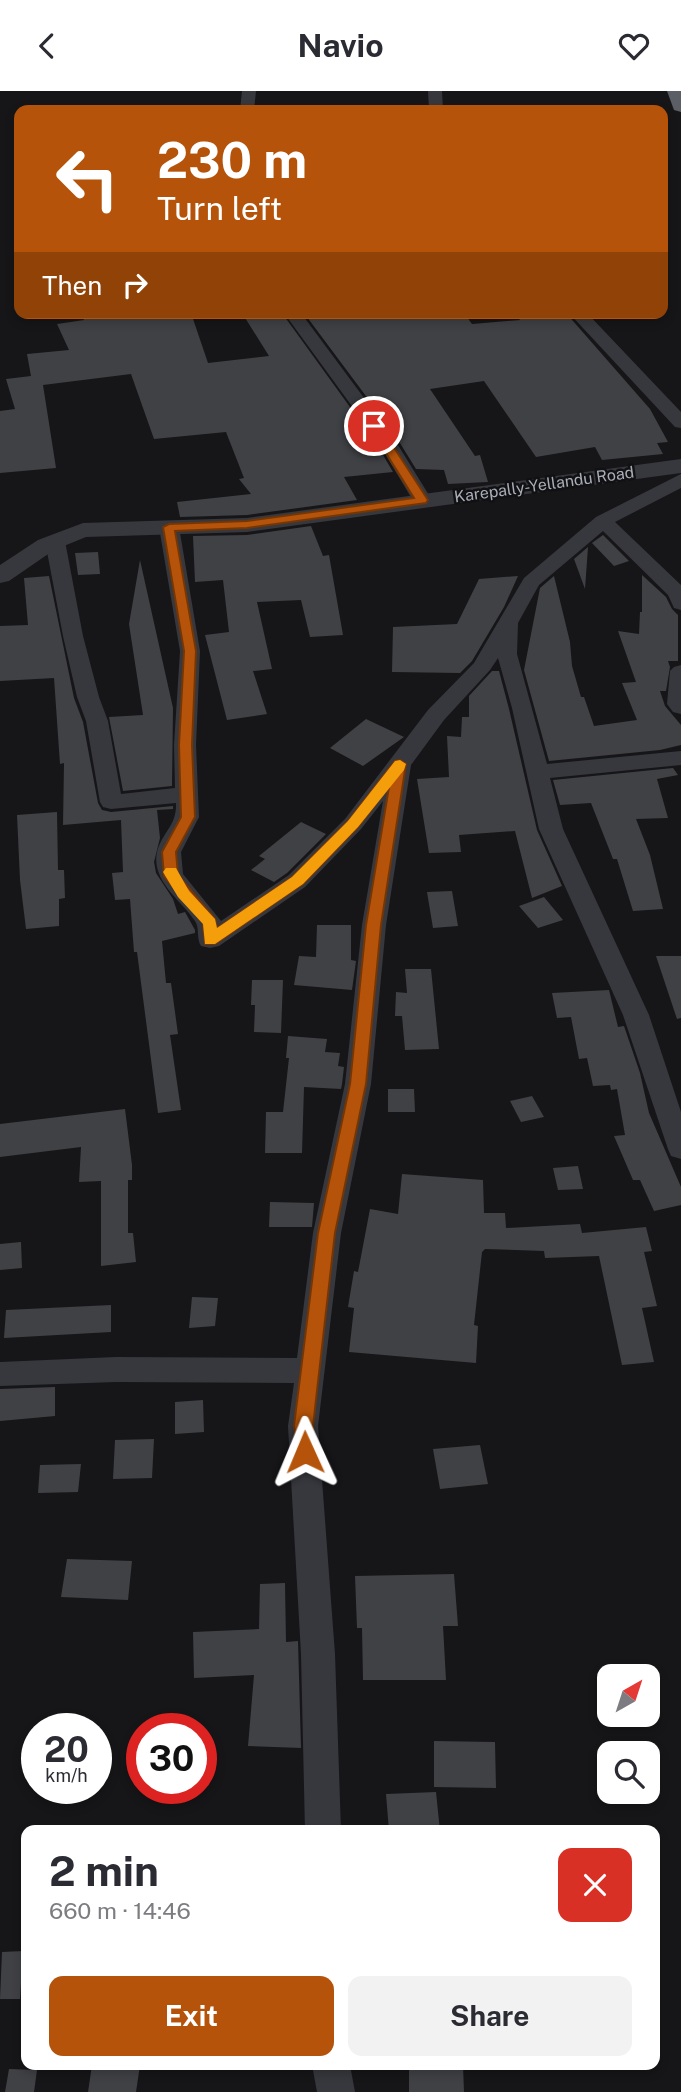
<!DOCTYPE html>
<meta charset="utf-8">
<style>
body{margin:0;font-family:"Public Sans",sans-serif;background:#f2f2f3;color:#2b2b33;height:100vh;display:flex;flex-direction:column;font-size:26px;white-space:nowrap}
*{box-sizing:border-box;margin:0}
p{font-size:23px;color:#7c7c81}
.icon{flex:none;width:38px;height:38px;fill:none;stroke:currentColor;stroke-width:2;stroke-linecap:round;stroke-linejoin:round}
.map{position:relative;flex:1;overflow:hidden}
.side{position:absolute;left:21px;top:1734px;width:639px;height:245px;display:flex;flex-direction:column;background:#fff;border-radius:14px;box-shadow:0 4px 10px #0003}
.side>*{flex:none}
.guide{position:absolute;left:14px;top:14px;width:654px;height:214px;border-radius:14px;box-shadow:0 4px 10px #0003;background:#b45309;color:#fff;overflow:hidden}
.needle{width:46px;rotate:39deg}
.buttons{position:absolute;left:597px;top:1573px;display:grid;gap:14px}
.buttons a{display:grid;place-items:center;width:63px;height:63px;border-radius:14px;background:#fff;box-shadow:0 4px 10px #0003;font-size:35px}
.speed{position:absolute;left:21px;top:1622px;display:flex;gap:14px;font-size:35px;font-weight:700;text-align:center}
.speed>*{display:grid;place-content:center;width:91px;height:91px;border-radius:50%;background:#fff;box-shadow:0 4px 10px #0003;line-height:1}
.speed small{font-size:18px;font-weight:400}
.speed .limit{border:10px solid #d22;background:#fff;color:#111}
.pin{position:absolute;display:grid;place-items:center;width:60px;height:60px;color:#fff;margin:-30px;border:4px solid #fff;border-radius:50%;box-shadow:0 2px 7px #0007}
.me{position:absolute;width:77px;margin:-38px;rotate:359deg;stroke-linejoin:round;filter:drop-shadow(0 0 5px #0008)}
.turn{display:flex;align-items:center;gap:24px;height:147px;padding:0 28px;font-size:32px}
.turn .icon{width:91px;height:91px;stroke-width:2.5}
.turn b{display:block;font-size:49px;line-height:60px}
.then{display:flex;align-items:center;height:66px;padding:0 28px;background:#0003;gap:14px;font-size:26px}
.round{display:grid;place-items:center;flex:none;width:74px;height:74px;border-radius:14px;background:#f2f2f3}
.head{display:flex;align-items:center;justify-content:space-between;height:119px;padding:0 28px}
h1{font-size:42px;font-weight:700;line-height:52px}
.button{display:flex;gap:14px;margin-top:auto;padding:14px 28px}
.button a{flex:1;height:80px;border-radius:14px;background:#b45309;color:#fff;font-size:28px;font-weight:700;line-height:80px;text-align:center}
.button a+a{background:#f2f2f3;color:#2b2b33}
header{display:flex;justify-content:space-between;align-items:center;height:91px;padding:0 28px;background:#fff;font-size:32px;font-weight:700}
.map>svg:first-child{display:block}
</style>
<header><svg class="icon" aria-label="back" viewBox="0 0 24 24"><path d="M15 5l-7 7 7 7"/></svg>Navio<svg class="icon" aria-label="heart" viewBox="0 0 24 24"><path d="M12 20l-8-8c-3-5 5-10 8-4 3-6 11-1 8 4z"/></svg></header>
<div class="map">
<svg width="681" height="2001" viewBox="0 0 681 2001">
<rect width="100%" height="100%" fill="#161618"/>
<path fill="#404145" d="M 80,222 L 191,222 L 208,272 L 269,265 L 242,222 L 282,222 L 376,352 L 393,381 L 344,386 L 357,409 L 247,424 L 180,426 L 177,411 L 251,403 L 239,388 L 244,387 L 226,341 L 154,348 L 131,283 L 43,294 L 56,377 L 0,382 L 0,320 L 15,318 L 6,288 L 31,285 L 27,263 L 69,259 L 57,233 L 84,229 Z
M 304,222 L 464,222 L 472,233 L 520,229 L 515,222 L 566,222 L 650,318 L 668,351 L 657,352 L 663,363 L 602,369 L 595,356 L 536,366 L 484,290 L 430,298 L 475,365 L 480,364 L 488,391 L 448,393 L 444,379 L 416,378 L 395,344 Z
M 311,435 L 323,465 L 329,464 L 343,544 L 310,546 L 301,509 L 257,511 L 272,578 L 253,580 L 267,623 L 227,629 L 205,544 L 229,541 L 223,489 L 195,491 L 193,445 L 247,444 Z
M 603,444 L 629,470 L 614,475 L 592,452 Z
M 588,456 L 585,498 L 574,468 Z
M 98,461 L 100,483 L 78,484 L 75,462 Z
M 140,469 L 173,617 L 172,695 L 123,700 L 109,626 L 143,624 L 129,533 Z
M 642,484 L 666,506 L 672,518 L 678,524 L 678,570 L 668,570 L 670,576 L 666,600 L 660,600 L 665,615 L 681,634 L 681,654 L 660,659 L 549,670 L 524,579 L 540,497 L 554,485 L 570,551 L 572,575 L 581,606 L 584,606 L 594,635 L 637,629 L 622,592 L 636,591 L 618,540 L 639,543 L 640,521 L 642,521 Z
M 49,485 L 74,607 L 83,631 L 98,712 L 102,719 L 111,721 L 173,715 L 173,718 L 157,719 L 160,747 L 154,771 L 156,782 L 173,808 L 178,823 L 185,821 L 195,839 L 195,842 L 162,850 L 166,892 L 171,892 L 178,943 L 170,944 L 181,1019 L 158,1022 L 137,861 L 134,861 L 130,808 L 115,809 L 112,782 L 123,781 L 121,729 L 63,734 L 64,672 L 60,673 L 54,587 L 0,590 L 0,535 L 28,534 L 24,487 Z
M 518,485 L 504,516 L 472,570 L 460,582 L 392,581 L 393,536 L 457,533 L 479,488 Z
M 492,580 L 499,580 L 509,618 L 537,739 L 562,795 L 532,807 L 515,740 L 459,744 L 461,761 L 429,762 L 417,688 L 449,686 L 447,645 L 461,646 L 462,626 L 469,626 L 469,605 Z
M 366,628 L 404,646 L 363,675 L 330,657 Z
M 673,677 L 678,684 L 657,688 L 668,727 L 636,728 L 650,764 L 663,818 L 633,820 L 617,768 L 613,768 L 591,712 L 560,714 L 553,689 Z
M 57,721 L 58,779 L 64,779 L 65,807 L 59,808 L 59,835 L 26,838 L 20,789 L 17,724 Z
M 301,731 L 326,743 L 287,782 L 274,791 L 251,779 L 265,768 L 259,765 Z
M 452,800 L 458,835 L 433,837 L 427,801 Z
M 544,806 L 563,829 L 538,837 L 519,815 Z
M 317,834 L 351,834 L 351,869 L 356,870 L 352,899 L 294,894 L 299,865 L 316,866 Z
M 656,865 L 681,865 L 681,927 L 677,928 Z
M 405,878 L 431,878 L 439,958 L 405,959 L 402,925 L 395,925 L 396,901 L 407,902 Z
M 252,889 L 283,889 L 281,942 L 254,941 L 255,914 L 251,914 Z
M 609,899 L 618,936 L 624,935 L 640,982 L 649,1022 L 681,1096 L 681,1114 L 654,1120 L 640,1089 L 633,1089 L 614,1045 L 625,1044 L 617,998 L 611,999 L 610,994 L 593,995 L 587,967 L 579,968 L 571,926 L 557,927 L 552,902 Z
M 288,945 L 327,948 L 325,961 L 340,962 L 338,975 L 344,976 L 342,993 L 341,998 L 304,996 L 302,1062 L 265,1062 L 266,1021 L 283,1021 L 289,967 L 286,967 Z
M 388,998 L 414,998 L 415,1021 L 388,1021 Z
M 532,1005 L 544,1026 L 521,1031 L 510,1010 Z
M 125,1018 L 132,1074 L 132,1089 L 128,1089 L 128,1142 L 133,1142 L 136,1171 L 101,1175 L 101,1090 L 79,1091 L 81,1056 L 0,1066 L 0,1033 Z
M 578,1075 L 583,1098 L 558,1099 L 553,1077 Z
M 402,1083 L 483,1089 L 484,1122 L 505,1122 L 506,1137 L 580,1133 L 582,1142 L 646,1136 L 652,1160 L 644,1161 L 657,1215 L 642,1217 L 654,1271 L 622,1274 L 599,1165 L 545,1167 L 544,1160 L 485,1158 L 482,1161 L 474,1234 L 478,1235 L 476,1272 L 349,1261 L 354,1217 L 348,1216 L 354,1180 L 358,1181 L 370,1118 L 398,1123 Z
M 270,1111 L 314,1112 L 312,1136 L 269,1136 Z
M 21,1151 L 22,1177 L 0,1179 L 0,1153 Z
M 192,1206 L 218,1207 L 215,1235 L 189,1237 Z
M 111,1214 L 111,1241 L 4,1247 L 6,1219 Z
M 55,1296 L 55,1325 L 0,1330 L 0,1298 Z
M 203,1309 L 204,1341 L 175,1343 L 175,1311 Z
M 154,1348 L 152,1387 L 113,1388 L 115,1349 Z
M 480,1354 L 488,1393 L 440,1398 L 433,1358 Z
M 81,1373 L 78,1401 L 38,1402 L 40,1374 Z
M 67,1468 L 132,1470 L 128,1509 L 61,1506 Z
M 454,1483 L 458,1535 L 443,1535 L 446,1589 L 363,1589 L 362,1537 L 357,1537 L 355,1485 Z
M 285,1492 L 286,1551 L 298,1550 L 301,1657 L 248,1655 L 254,1584 L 194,1587 L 193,1541 L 259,1538 L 260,1493 Z
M 434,1650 L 495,1651 L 496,1697 L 434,1696 Z
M 436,1701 L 440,1740 L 389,1740 L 386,1703 Z
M 23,1860 L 20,1908 L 0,1908 L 2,1861 Z
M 92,1974 L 140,1974 L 136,2001 L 88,2001 Z
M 409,1974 L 463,1974 L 464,2001 L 409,2001 Z
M 9,1978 L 37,1979 L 34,2001 L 5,2001 Z"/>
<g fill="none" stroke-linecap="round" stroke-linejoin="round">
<path fill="#37383d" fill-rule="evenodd" d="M 242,0 L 256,0 L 254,19 L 240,19 Z
M 428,0 L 442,0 L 443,19 L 429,19 Z
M 284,222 L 301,222 L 393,346 L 432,409 L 429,413 L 415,413 L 378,351 Z
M 569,222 L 587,222 L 681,321 L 681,337 L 675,336 Z
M 681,383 L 681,397 L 615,431 L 681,494 L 681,519 L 674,517 L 668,504 L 603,440 L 539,494 L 518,532 L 517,563 L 547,673 L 681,660 L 681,674 L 550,687 L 563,738 L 649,924 L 681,1021 L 681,1068 L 671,1065 L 668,1058 L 623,924 L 539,738 L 512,617 L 498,567 L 490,579 L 444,629 L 411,674 L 386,834 L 371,993 L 341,1142 L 318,1335 L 335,1563 L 341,1740 L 305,1740 L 301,1563 L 288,1335 L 294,1292 L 116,1291 L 0,1295 L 0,1271 L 116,1266 L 297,1267 L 313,1142 L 345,993 L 362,834 L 383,710 L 361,738 L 305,796 L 219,855 L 210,857 L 201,855 C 196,847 200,837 195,830 C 181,809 151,790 157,761 C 162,741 177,735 176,712 L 111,718 L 103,716 L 100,711 L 86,630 L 77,606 L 63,545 L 45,450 L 55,444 L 65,450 L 83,545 L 99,606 L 108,630 L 121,703 L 175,697 L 174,654 L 180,560 L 159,436 L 169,430 L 179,436 L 200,560 L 196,654 L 199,726 L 181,761 L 183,783 L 221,830 L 289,784 L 345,728 L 428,619 L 474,572 L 524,487 L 596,426 Z
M 681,574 L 681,623 L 673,621 L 667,613 L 670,580 L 674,576 Z
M 312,1974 L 350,1974 L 355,2001 L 317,2001 Z"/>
<path fill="#37383d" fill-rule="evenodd" d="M 681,368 L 681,382 L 247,441 L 86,446 L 54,459 L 9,490 L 0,492 L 0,474 L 38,449 L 83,432 L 247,427 Z"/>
<path fill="#5b5e65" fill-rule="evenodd" d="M 667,0 L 681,0 L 681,21 L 674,19 Z"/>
</g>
<path fill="#b45309" stroke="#753606" stroke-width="2" d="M 374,332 L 380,335 L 428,409 L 426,412 L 247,437 L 175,440 L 196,560 L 192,654 L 195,726 L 176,761 L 178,784 L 215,828 L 217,837 L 292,786 L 348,730 L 395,670 L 400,669 L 406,673 L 381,834 L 366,993 L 335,1142 L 313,1335 L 314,1361 L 312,1366 L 305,1369 L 299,1366 L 294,1335 L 318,1142 L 350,993 L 366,834 L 389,696 L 358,736 L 303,793 L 215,853 L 205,853 L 203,832 L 164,785 L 162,761 L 181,726 L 179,654 L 184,560 L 163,436 L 169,433 L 247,430 L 414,407 L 369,335 Z"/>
<path fill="#f59e0b" d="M 400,669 L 406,673 L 404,679 L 358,736 L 303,793 L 215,853 L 205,853 L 203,833 L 178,806 L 163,781 L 166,777 L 176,777 L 189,800 L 215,828 L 217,837 L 292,786 L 348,730 L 395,670 Z"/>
<g text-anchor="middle" stroke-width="5" stroke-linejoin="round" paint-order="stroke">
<g font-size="16" fill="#a8adb8" stroke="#111113">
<text transform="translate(544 393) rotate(-8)" y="6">Karepally-Yellandu Road</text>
</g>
</g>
</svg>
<div class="buttons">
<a><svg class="needle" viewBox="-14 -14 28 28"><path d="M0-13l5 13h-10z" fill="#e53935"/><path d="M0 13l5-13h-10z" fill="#7c7c81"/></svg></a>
<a><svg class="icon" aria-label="search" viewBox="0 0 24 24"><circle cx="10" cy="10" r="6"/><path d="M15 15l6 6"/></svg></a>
</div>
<div class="speed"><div>20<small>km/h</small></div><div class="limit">30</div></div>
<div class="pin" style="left:374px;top:335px;background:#d93025"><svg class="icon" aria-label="arrive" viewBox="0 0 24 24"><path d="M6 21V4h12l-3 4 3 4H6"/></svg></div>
<svg class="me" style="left:305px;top:1361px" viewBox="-20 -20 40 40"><path d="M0-17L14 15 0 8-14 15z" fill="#b45309" stroke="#fff" stroke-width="4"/></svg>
<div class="guide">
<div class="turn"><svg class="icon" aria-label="left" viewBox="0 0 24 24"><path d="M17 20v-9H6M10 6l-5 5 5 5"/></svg><div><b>230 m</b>Turn left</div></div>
<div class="then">Then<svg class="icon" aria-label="right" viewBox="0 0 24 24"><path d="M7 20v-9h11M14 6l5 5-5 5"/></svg></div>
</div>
<section class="side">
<div class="head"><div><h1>2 min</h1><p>660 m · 14:46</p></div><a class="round" style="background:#d93025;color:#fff"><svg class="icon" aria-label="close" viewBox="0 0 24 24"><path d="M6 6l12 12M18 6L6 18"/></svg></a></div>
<div class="button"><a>Exit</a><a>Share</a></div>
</section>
</div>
